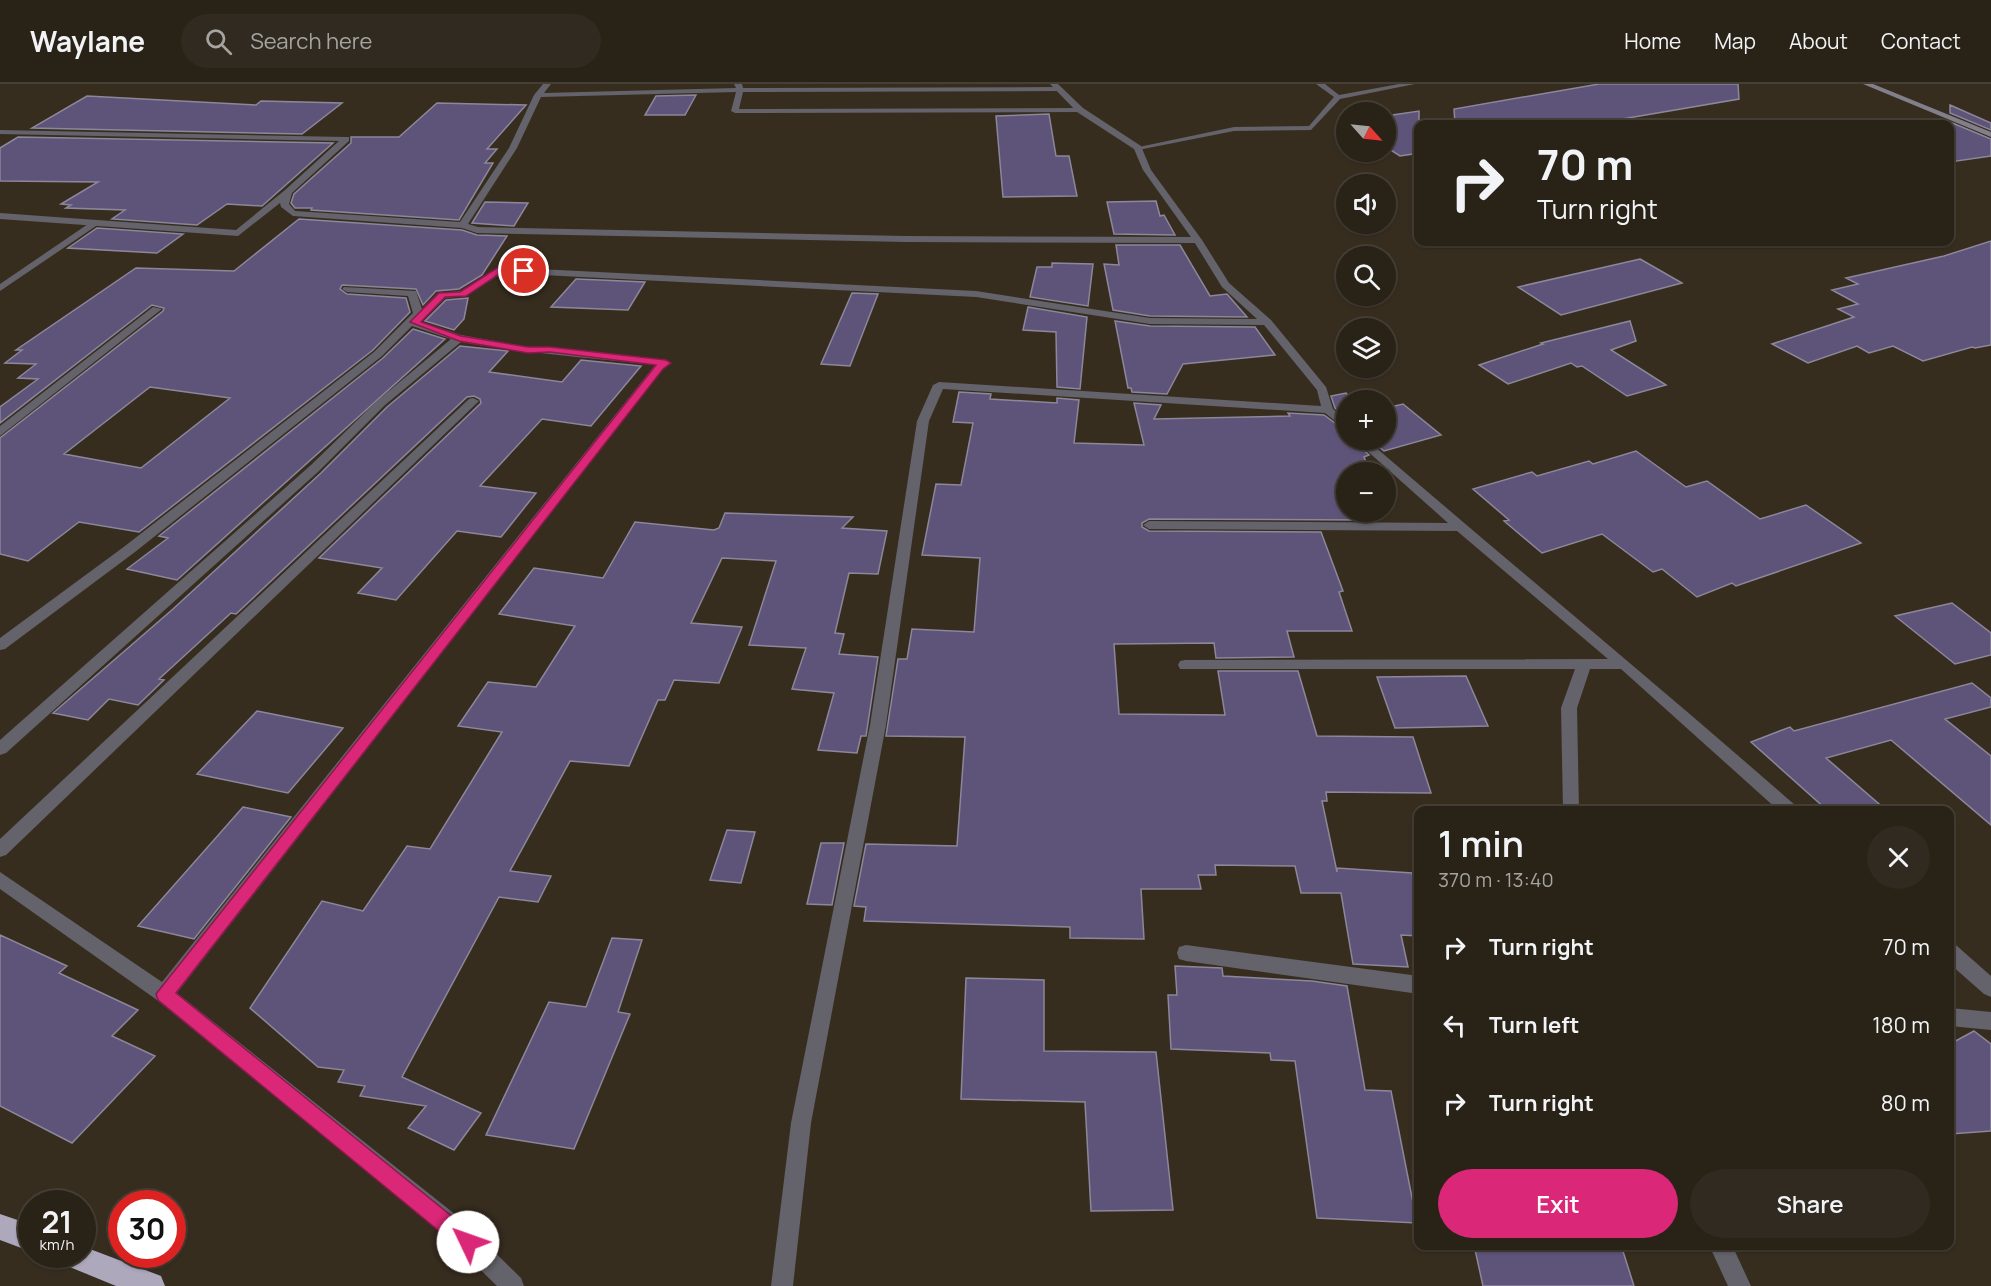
<!DOCTYPE html>
<meta charset="utf-8">
<style>
body{margin:0;font-family:Manrope,sans-serif;background:#312a20;color:#f1f3f6;height:100vh;display:flex;flex-direction:column;font-size:22px;white-space:nowrap}
*{box-sizing:border-box;margin:0}
p{font-size:20px;color:#a5a4a1}
.icon{flex:none;width:33px;height:33px;fill:none;stroke:currentColor;stroke-width:2;stroke-linecap:round;stroke-linejoin:round}
.map{position:relative;flex:1;overflow:hidden}
.details{position:absolute;left:1414px;top:722px;width:540px;height:444px;display:flex;flex-direction:column;background:#292217;border-radius:12px;box-shadow:0 2px 4px #0004,0 0 0 2px #453f36}
.details>*{flex:none}
.top-card{position:absolute;left:1414px;top:36px;width:540px;height:126px;border-radius:12px;box-shadow:0 2px 4px #0004,0 0 0 2px #453f36;background:#292217;color:#f1f3f6;overflow:hidden}
.needle{width:39px;rotate:117deg}
.buttons{position:absolute;left:1336px;top:18px;display:grid;gap:12px}
.buttons a{display:grid;place-items:center;width:60px;height:60px;border-radius:50%;background:#292217;box-shadow:0 2px 4px #0004,0 0 0 2px #453f36;font-size:30px}
.speed{position:absolute;left:18px;top:1106px;display:flex;gap:12px;font-size:30px;font-weight:700;text-align:center}
.speed>*{display:grid;place-content:center;width:78px;height:78px;border-radius:50%;background:#292217;box-shadow:0 2px 4px #0004,0 0 0 2px #453f36;line-height:1}
.speed small{font-size:15px;font-weight:400}
.speed .limit{border:9px solid #d22;background:#fff;color:#111}
.pin{position:absolute;display:grid;place-items:center;width:51px;height:51px;color:#fff;margin:-26px;border:3px solid #fff;border-radius:50%;box-shadow:0 2px 6px #0007}
.me{position:absolute;width:66px;margin:-33px;rotate:312deg;stroke-linejoin:round;filter:drop-shadow(0 0 4px #0008)}
.turn{display:flex;align-items:center;gap:21px;height:126px;padding:0 24px;font-size:27px}
.turn .icon{width:78px;height:78px;stroke-width:2.5}
.turn b{display:block;font-size:42px;line-height:51px}
.round{display:grid;place-items:center;flex:none;width:63px;height:63px;border-radius:32px;background:#312a20}
.summary{display:flex;align-items:center;justify-content:space-between;height:102px;padding:0 24px}
h1{font-size:36px;font-weight:600;line-height:45px}
.button{display:flex;gap:12px;margin-top:auto;padding:12px 24px}
.button a{flex:1;height:69px;border-radius:36px;background:#db2777;color:#fff;font-size:24px;font-weight:600;line-height:69px;text-align:center}
.button a+a{background:#312a20;color:#f1f3f6}
ul{padding:0;list-style:none}
li{display:flex;align-items:center;gap:18px;height:78px;padding:0 24px}
li div{flex:1}
li b{display:block;font-size:22px}
li em{font-style:normal}
header{display:flex;align-items:center;gap:36px;box-sizing:border-box;height:84px;padding:0 30px;background:#292217;border-bottom:2px solid #453f36}
header strong{font-size:28px}
nav{display:flex;gap:33px;margin-inline-start:auto;font-size:21px}
.search{width:420px;height:54px;background:#312a20;display:flex;align-items:center;gap:15px;box-sizing:border-box;padding:0 21px;border-radius:33px;color:#a5a4a1;font-size:22px}
.map>svg:first-child{display:block}
</style>
<header>
<strong>Waylane</strong>
<div class="search"><svg class="icon" aria-label="search" viewBox="0 0 24 24"><circle cx="10" cy="10" r="6"/><path d="M15 15l6 6"/></svg>Search here</div>
<nav><a>Home</a><a>Map</a><a>About</a><a>Contact</a></nav>
</header>
<div class="map">
<svg width="1991" height="1202" viewBox="0 0 1991 1202">
<rect width="100%" height="100%" fill="#372d1f"/>
<path fill="#5e5379" stroke="#8c879a" stroke-width="1.5" fill-rule="evenodd" d="M 1599,0 L 1738,0 L 1739,15 L 1593,40 L 1455,40 L 1454,25 Z
M 696,11 L 685,31 L 645,31 L 656,12 Z
M 87,12 L 256,21 L 261,17 L 342,19 L 302,50 L 32,44 Z
M 437,19 L 526,21 L 487,65 L 497,65 L 485,79 L 493,79 L 459,136 L 311,126 L 312,124 L 295,124 L 291,119 L 294,110 L 351,59 L 351,53 L 399,53 Z
M 1950,21 L 1991,39 L 1991,46 L 1950,29 Z
M 1419,27 L 1419,69 L 1400,72 L 1386,63 L 1386,32 Z
M 1049,30 L 1056,72 L 1069,72 L 1077,112 L 1003,113 L 996,32 Z
M 1950,38 L 1991,55 L 1991,72 L 1950,78 Z
M 18,53 L 333,59 L 262,122 L 227,120 L 197,141 L 112,135 L 125,126 L 66,124 L 71,121 L 61,120 L 98,98 L 0,97 L 0,64 Z
M 1156,117 L 1160,132 L 1164,131 L 1175,151 L 1114,150 L 1107,118 Z
M 485,118 L 528,119 L 514,142 L 472,139 Z
M 299,135 L 462,146 L 477,151 L 507,152 L 482,191 L 459,205 L 436,207 L 423,221 L 416,205 L 342,201 L 340,205 L 347,210 L 406,214 L 410,228 L 373,266 L 139,448 L 79,438 L 28,477 L 0,470 L 0,354 L 163,227 L 164,224 L 152,221 L 0,339 L 0,323 L 38,295 L 18,294 L 36,280 L 5,279 L 22,266 L 16,266 L 136,184 L 234,187 ZM 150,303 L 230,314 L 141,384 L 64,370 Z
M 97,144 L 183,150 L 157,169 L 68,164 Z
M 1991,157 L 1991,261 L 1975,264 L 1972,263 L 1923,277 L 1893,262 L 1869,269 L 1857,262 L 1808,279 L 1772,260 L 1854,233 L 1838,225 L 1858,220 L 1832,206 L 1858,200 L 1846,194 L 1944,172 Z
M 1116,161 L 1180,161 L 1210,212 L 1227,210 L 1247,233 L 1150,232 L 1113,226 L 1104,180 L 1119,181 Z
M 1640,175 L 1682,199 L 1561,231 L 1518,203 Z
M 1052,179 L 1093,180 L 1088,222 L 1030,213 L 1037,183 L 1052,183 Z
M 576,195 L 577,195 L 645,198 L 628,226 L 551,223 Z
M 852,209 L 878,210 L 850,282 L 821,280 Z
M 468,214 L 464,235 L 454,246 L 425,237 L 446,216 Z
M 1028,223 L 1087,233 L 1080,305 L 1057,303 L 1056,248 L 1023,246 Z
M 1115,237 L 1150,242 L 1255,243 L 1275,271 L 1183,280 L 1167,310 L 1132,308 L 1131,304 L 1128,304 Z
M 1630,237 L 1636,257 L 1611,266 L 1666,301 L 1627,312 L 1582,282 L 1577,283 L 1571,279 L 1508,300 L 1479,281 L 1543,260 L 1541,259 Z
M 413,245 L 445,255 L 177,496 L 127,485 L 168,454 L 159,452 L 383,274 Z
M 460,262 L 508,267 L 489,288 L 562,298 L 581,276 L 641,282 L 591,342 L 542,335 L 480,402 L 536,409 L 501,453 L 457,447 L 396,516 L 358,509 L 382,484 L 319,474 L 481,319 L 480,315 L 474,312 L 467,313 L 236,530 L 231,529 L 159,595 L 164,596 L 138,621 L 109,615 L 88,636 L 53,629 L 173,525 L 321,389 L 387,323 Z
M 959,308 L 991,310 L 990,315 L 1057,319 L 1057,314 L 1079,316 L 1074,359 L 1144,361 L 1134,319 L 1161,321 L 1154,335 L 1290,332 L 1288,329 L 1324,331 L 1347,348 L 1347,356 L 1353,356 L 1369,371 L 1364,373 L 1370,388 L 1344,388 L 1347,395 L 1347,428 L 1360,428 L 1364,436 L 1149,435 L 1142,439 L 1142,443 L 1149,447 L 1321,448 L 1343,507 L 1339,508 L 1352,547 L 1287,547 L 1294,573 L 1216,574 L 1214,559 L 1114,560 L 1119,630 L 1225,631 L 1218,587 L 1298,587 L 1317,652 L 1413,653 L 1431,709 L 1326,708 L 1327,717 L 1322,717 L 1337,788 L 1337,784 L 1412,789 L 1419,820 L 1419,852 L 1401,851 L 1408,883 L 1353,880 L 1341,809 L 1301,809 L 1295,782 L 1215,781 L 1216,791 L 1198,791 L 1201,805 L 1141,805 L 1144,855 L 1070,854 L 1070,843 L 864,837 L 866,823 L 854,822 L 866,760 L 957,762 L 965,653 L 886,652 L 898,575 L 907,575 L 912,545 L 974,548 L 980,474 L 922,471 L 936,400 L 961,401 L 973,339 L 953,338 Z
M 1346,309 L 1352,316 L 1347,316 L 1347,334 L 1335,324 L 1331,312 Z
M 1403,320 L 1441,351 L 1384,367 L 1370,356 L 1386,356 L 1386,324 Z
M 1636,367 L 1686,403 L 1707,397 L 1760,435 L 1806,421 L 1861,459 L 1736,502 L 1732,499 L 1697,513 L 1662,485 L 1653,488 L 1602,450 L 1542,469 L 1504,437 L 1509,436 L 1473,405 L 1532,388 L 1537,392 L 1589,377 L 1593,380 Z
M 725,429 L 853,433 L 842,444 L 887,447 L 878,490 L 849,489 L 835,549 L 844,550 L 839,570 L 878,573 L 866,652 L 861,652 L 857,669 L 818,666 L 834,609 L 792,605 L 806,564 L 749,561 L 776,477 L 722,474 L 691,539 L 742,543 L 719,599 L 674,596 L 665,616 L 658,616 L 629,682 L 570,677 L 510,787 L 551,792 L 538,818 L 499,813 L 402,993 L 481,1029 L 454,1066 L 408,1044 L 426,1022 L 360,1012 L 365,1002 L 338,998 L 344,986 L 318,983 L 250,924 L 322,817 L 363,827 L 407,762 L 430,765 L 502,648 L 458,642 L 488,598 L 536,603 L 575,542 L 499,530 L 534,484 L 603,494 L 635,438 L 714,446 L 719,444 Z
M 1952,519 L 1991,549 L 1991,571 L 1955,580 L 1895,532 Z
M 1466,592 L 1488,642 L 1395,644 L 1377,593 Z
M 1972,599 L 1991,614 L 1991,623 L 1945,635 L 1991,672 L 1991,741 L 1891,656 L 1826,674 L 1886,726 L 1827,726 L 1751,658 L 1790,643 L 1794,647 Z
M 257,627 L 343,644 L 288,709 L 197,690 Z
M 243,723 L 291,733 L 194,855 L 138,842 Z
M 727,746 L 755,748 L 741,799 L 710,796 Z
M 821,759 L 844,759 L 832,821 L 807,820 Z
M 0,851 L 67,882 L 59,889 L 138,926 L 112,952 L 155,972 L 72,1059 L 0,1022 Z
M 612,854 L 642,856 L 618,928 L 630,930 L 574,1065 L 486,1051 L 549,918 L 586,923 Z
M 1175,882 L 1222,884 L 1223,892 L 1312,897 L 1347,902 L 1365,1006 L 1391,1007 L 1417,1139 L 1317,1134 L 1295,977 L 1271,976 L 1270,969 L 1171,965 L 1168,911 L 1177,911 Z
M 966,894 L 1044,896 L 1044,967 L 1156,968 L 1173,1126 L 1091,1127 L 1085,1018 L 961,1015 Z
M 1974,947 L 1991,960 L 1991,1047 L 1950,1050 L 1950,960 Z
M 1474,1161 L 1621,1161 L 1634,1202 L 1483,1202 Z"/>
<g fill="none" stroke-linecap="round" stroke-linejoin="round">
<path fill="#64626a" fill-rule="evenodd" d="M 543,0 L 551,0 L 544,9 L 736,4 L 734,0 L 742,0 L 743,4 L 1059,3 L 1062,7 L 743,8 L 739,25 L 1080,24 L 1084,26 L 1080,28 L 735,29 L 731,27 L 736,8 L 541,13 L 517,64 L 468,140 L 478,143 L 905,152 L 1197,153 L 1202,156 L 1197,159 L 905,158 L 477,149 L 462,144 L 293,132 L 281,123 L 280,119 L 238,152 L 0,135 L 0,129 L 236,146 L 285,106 L 339,57 L 0,50 L 0,46 L 346,53 L 349,53 L 349,57 L 292,109 L 289,120 L 295,127 L 460,138 L 509,64 L 534,11 Z
M 1316,0 L 1325,0 L 1339,11 L 1399,0 L 1415,0 L 1340,15 L 1311,46 L 1234,47 L 1138,66 L 1134,64 L 1234,43 L 1309,42 L 1334,13 Z"/>
<path fill="#64626a" fill-rule="evenodd" d="M 1050,0 L 1058,0 L 1083,24 L 1141,62 L 1151,86 L 1202,156 L 1229,199 L 1271,236 L 1326,303 L 1333,325 L 1347,337 L 1347,346 L 1325,329 L 943,305 L 929,337 L 886,641 L 811,1039 L 793,1202 L 771,1202 L 791,1039 L 870,641 L 917,337 L 933,301 L 939,298 L 1321,322 L 1317,306 L 1264,241 L 1150,240 L 976,213 L 502,189 L 466,212 L 445,214 L 421,238 L 461,251 L 528,263 L 550,263 L 666,276 L 671,279 L 663,285 L 177,909 L 461,1135 L 521,1194 L 524,1202 L 497,1202 L 445,1151 L 157,916 L 0,805 L 0,788 L 162,898 L 655,281 C 590,274 525,269 461,258 L 385,321 L 319,387 L 6,669 L 0,671 L 0,656 L 311,381 L 377,317 L 451,255 L 412,242 L 382,272 L 135,468 L 5,565 L 0,566 L 0,554 L 125,462 L 374,268 L 413,229 L 408,212 L 347,208 L 342,205 L 344,203 L 416,207 L 422,225 L 438,209 L 460,207 L 500,183 L 976,207 L 1150,234 L 1257,235 L 1222,203 L 1193,156 L 1143,86 L 1134,65 L 1077,28 Z
M 91,138 L 99,140 L 0,207 L 0,200 Z
M 153,223 L 162,225 L 0,352 L 0,342 Z
M 473,314 L 479,317 L 477,319 L 6,771 L 0,773 L 0,755 L 469,315 Z
M 1355,356 L 1367,356 C 1509,478 1654,598 1795,721 L 1797,726 L 1778,726 L 1621,585 L 1590,585 L 1577,624 L 1579,726 L 1563,726 L 1561,624 L 1575,585 L 1180,585 L 1178,581 L 1180,577 L 1185,576 L 1608,575 L 1457,447 L 1149,445 L 1143,441 L 1149,437 L 1448,439 Z
M 1950,860 L 1957,862 L 1991,892 L 1991,913 L 1984,910 L 1950,880 Z
M 1186,861 L 1419,892 L 1419,910 L 1186,877 L 1179,875 L 1177,869 L 1179,863 Z
M 1950,924 L 1991,928 L 1991,946 L 1950,942 Z
M 1709,1161 L 1732,1161 L 1751,1202 L 1728,1202 Z"/>
<path fill="#827f8b" fill-rule="evenodd" d="M 1863,0 L 1873,0 L 1991,48 L 1991,53 Z"/>
<path fill="#ada8bc" fill-rule="evenodd" d="M 0,1130 L 32,1141 L 32,1168 L 0,1156 Z
M 82,1162 L 161,1192 L 165,1202 L 116,1202 L 60,1179 L 56,1170 L 82,1170 Z"/>
</g>
<path fill="#db2777" stroke="#8e194d" stroke-width="1.5" d="M 497,184 L 524,184 L 528,187 L 524,190 L 502,188 L 466,212 L 445,213 L 421,238 L 461,252 L 528,263 L 550,263 L 666,276 L 671,279 L 663,285 L 176,909 L 475,1151 L 478,1158 L 475,1165 L 468,1168 L 461,1165 L 158,916 L 156,910 L 656,281 L 550,268 L 528,269 L 459,257 L 410,238 L 439,209 L 460,208 Z"/>
</svg>
<div class="buttons">
<a><svg class="needle" viewBox="-14 -14 28 28"><path d="M0-13l5 13h-10z" fill="#e53935"/><path d="M0 13l5-13h-10z" fill="#a5a4a1"/></svg></a>
<a><svg class="icon" aria-label="sound" viewBox="0 0 24 24"><path d="M4 9h4l5-4v14l-5-4H4zM17 9q2 3 0 6"/></svg></a>
<a><svg class="icon" aria-label="search" viewBox="0 0 24 24"><circle cx="10" cy="10" r="6"/><path d="M15 15l6 6"/></svg></a>
<a><svg class="icon" aria-label="layers" viewBox="0 0 24 24"><path d="M12 4l9 5-9 5-9-5zM3 14l9 5 9-5"/></svg></a>
<a>+</a>
<a>−</a>
</div>
<div class="speed"><div>21<small>km/h</small></div><div class="limit">30</div></div>
<div class="pin" style="left:524px;top:187px;background:#d93025"><svg class="icon" aria-label="arrive" viewBox="0 0 24 24"><path d="M6 21V4h12l-3 4 3 4H6"/></svg></div>
<svg class="me" style="left:468px;top:1158px" viewBox="-20 -20 40 40"><circle r="19" fill="#fff"/><path d="M0-13L10 11 0 6-10 11z" fill="#db2777"/></svg>
<div class="top-card">
<div class="turn"><svg class="icon" aria-label="right" viewBox="0 0 24 24"><path d="M7 20v-9h11M14 6l5 5-5 5"/></svg><div><b>70 m</b>Turn right</div></div>
</div>
<section class="details">
<div class="summary"><div><h1>1 min</h1><p>370 m · 13:40</p></div><a class="round"><svg class="icon" aria-label="close" viewBox="0 0 24 24"><path d="M6 6l12 12M18 6L6 18"/></svg></a></div>
<ul>
<li><svg class="icon" aria-label="right" viewBox="0 0 24 24"><path d="M7 20v-9h11M14 6l5 5-5 5"/></svg><div><b>Turn right</b></div><em>70 m</em></li>
<li><svg class="icon" aria-label="left" viewBox="0 0 24 24"><path d="M17 20v-9H6M10 6l-5 5 5 5"/></svg><div><b>Turn left</b></div><em>180 m</em></li>
<li><svg class="icon" aria-label="right" viewBox="0 0 24 24"><path d="M7 20v-9h11M14 6l5 5-5 5"/></svg><div><b>Turn right</b></div><em>80 m</em></li>
</ul>
<div class="button"><a>Exit</a><a>Share</a></div>
</section>
</div>
